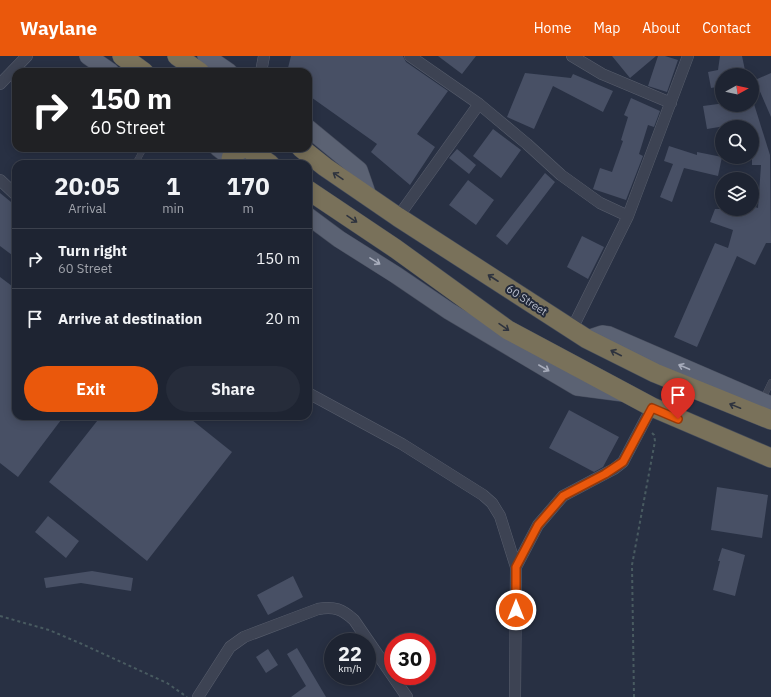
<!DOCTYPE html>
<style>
body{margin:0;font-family:"IBM Plex Sans",sans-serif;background:#262c3a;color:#f1f3f6;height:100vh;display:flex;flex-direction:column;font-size:15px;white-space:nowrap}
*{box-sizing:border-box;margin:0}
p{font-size:13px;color:#a1a4ac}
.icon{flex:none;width:22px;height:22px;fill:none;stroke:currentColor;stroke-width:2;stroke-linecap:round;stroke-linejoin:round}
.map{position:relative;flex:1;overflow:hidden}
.sheet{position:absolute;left:12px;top:104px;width:300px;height:260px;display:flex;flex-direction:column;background:#1e2432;border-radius:12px;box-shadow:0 2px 10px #0003,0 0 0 1px #3c414d}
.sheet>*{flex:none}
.guide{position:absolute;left:12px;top:12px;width:300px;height:84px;border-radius:12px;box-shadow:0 2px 10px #0003,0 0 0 1px #3c414d;background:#202124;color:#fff;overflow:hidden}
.needle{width:26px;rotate:82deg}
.fabs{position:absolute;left:715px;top:12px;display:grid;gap:8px}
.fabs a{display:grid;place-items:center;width:44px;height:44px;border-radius:50%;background:#1e2432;box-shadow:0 2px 10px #0003,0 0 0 1px #3c414d;font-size:20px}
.speed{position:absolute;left:324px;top:577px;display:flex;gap:8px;font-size:20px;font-weight:700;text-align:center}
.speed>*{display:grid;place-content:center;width:52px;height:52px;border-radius:50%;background:#1e2432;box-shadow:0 2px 10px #0003,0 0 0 1px #3c414d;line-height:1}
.speed small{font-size:10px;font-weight:400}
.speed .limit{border:6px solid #d22;background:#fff;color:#111}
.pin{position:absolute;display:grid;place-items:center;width:34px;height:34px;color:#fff;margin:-41px -17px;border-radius:50% 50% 50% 0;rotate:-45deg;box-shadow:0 0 4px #0007}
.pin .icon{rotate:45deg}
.me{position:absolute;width:44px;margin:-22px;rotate:0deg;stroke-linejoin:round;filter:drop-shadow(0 0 3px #0008)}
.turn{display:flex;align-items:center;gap:14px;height:84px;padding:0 12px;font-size:18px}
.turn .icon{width:52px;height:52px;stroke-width:2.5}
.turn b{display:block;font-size:28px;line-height:34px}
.eta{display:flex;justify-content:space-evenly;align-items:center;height:68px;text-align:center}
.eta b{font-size:24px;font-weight:700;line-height:28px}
.cta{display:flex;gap:8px;margin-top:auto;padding:8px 12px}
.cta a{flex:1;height:46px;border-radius:24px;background:#ea580c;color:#fff;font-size:16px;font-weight:700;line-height:46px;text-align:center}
.cta a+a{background:#262c3a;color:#f1f3f6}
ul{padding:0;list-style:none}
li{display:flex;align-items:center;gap:12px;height:60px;padding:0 12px;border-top:1px solid #3c414d}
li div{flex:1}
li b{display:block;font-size:15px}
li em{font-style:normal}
header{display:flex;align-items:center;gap:24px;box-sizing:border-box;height:56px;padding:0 20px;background:#ea580c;color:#fff}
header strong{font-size:19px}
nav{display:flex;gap:22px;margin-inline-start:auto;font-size:14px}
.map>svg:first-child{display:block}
</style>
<header>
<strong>Waylane</strong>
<nav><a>Home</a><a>Map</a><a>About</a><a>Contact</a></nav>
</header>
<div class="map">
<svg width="771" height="641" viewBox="0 0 771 641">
<rect width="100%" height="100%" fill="#283043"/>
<path fill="#485065" d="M 291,0 L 403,0 L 406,6 L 448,35 L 417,78 L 435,91 L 410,129 L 371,96 L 377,88 L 308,39 L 308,16 L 287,16 Z
M 438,0 L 476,0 L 462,18 Z
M 612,0 L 656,0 L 630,22 Z
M 658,0 L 665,0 L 678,4 L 667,36 L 648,30 Z
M 720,0 L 742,0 L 746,19 L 722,19 L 722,30 L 711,32 L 708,16 L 718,14 Z
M 525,17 L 571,22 L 573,18 L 613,35 L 603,56 L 553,30 L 534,73 L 507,61 Z
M 771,17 L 771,61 L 755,24 Z
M 631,42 L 660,55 L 654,71 L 648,69 L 639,98 L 643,100 L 626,144 L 593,133 L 600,112 L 612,116 L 623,85 L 621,84 L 628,61 L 624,59 Z
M 718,48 L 752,49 L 754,48 L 770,99 L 771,187 L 766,187 L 755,209 L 737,200 L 697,291 L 674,281 L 715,187 L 728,192 L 733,174 L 710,166 L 715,153 L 752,153 L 752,150 L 758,152 L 761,109 L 752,109 L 752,71 L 737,71 L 737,68 L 707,73 L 703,50 Z
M 493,73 L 521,94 L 501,122 L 473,100 Z
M 669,90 L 697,99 L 697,96 L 722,101 L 718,120 L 684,112 L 672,146 L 660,141 L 673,108 L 664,105 Z
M 457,93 L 476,109 L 469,118 L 449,102 Z
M 545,117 L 555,126 L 507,189 L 496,180 Z
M 468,124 L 494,144 L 476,169 L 449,149 Z
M 0,137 L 16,150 L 16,202 L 0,190 Z
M 582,180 L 604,191 L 588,223 L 567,211 Z
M 0,221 L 16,233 L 16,360 L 64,360 L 18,421 L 0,407 Z
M 569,354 L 619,381 L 603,411 L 594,416 L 549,392 Z
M 101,360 L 187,360 L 232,396 L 147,505 L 49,426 Z
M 717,431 L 768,439 L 762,482 L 711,474 Z
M 48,460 L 79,485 L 66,502 L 35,476 Z
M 722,492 L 745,499 L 735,540 L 713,534 L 720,505 L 718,505 Z
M 92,515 L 133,522 L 131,535 L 81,527 L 46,532 L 44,522 Z
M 293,520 L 303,541 L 268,559 L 257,539 Z
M 297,592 L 326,641 L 291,641 L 306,630 L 287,598 Z
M 268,593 L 278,609 L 266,617 L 256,601 Z"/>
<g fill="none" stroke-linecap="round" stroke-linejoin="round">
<g stroke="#585e6d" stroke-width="6">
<path id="lane" d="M 135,108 L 144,92
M 763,343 L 771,326"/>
</g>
<g stroke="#585e6d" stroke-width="12">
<path id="street" d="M 572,0 L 602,18 L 671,47
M 261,16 L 264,0
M 0,28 L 27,0
M 479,48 L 527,88 L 561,119 L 600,147 L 628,160
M 0,124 L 16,139
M 398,161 L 479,48 L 410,0
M 572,273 L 628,160 L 688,0
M 308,337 L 402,388 L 483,439 L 492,447 L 500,460 L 516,511 L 515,641
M 516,511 L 538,469 L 563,440 L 614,413 L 623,406 L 652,351
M 198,641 L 230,591 L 244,581 L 318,553 C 334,550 342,553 354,564 L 407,641"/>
</g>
<g stroke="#464c5c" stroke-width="18">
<path id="primary" d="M 88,0 L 111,16
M 206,0 L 229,16
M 308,72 L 359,114 L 368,140
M 218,92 L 239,108
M 308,160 L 339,183 L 396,219 L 449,255 L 577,331 L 623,337
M 587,283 L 602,278 L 609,279 L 771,349"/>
</g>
<g stroke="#444b5b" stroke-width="20">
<path id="highway" d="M 122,0 L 144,16
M 177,0 L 200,16
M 247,92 L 270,108
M 301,92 L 325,111 L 398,161 L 587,283 L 655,317 L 771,364
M 231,102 L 241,92
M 308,134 L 396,193 L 508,274 L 652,351 L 771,402"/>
</g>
<path stroke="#495b61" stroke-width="2" stroke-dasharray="3 3" stroke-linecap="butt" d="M 0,560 L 49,574 L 82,588 L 167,627 L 187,641
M 634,641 L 632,509 L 655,385 L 654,379 L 651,376"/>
<use href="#lane" stroke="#3d4353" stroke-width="5.5"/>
<use href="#street" stroke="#3d4353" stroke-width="11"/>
<use href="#primary" stroke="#5b6273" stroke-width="17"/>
<use href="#highway" stroke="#79715a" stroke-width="19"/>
</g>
<defs><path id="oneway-shaft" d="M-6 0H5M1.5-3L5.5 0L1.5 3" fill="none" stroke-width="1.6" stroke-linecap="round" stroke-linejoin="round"/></defs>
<g stroke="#2e333e">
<use href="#oneway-shaft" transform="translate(338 120) rotate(-146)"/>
<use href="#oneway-shaft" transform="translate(352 163) rotate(34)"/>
<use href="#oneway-shaft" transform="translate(493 222) rotate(-147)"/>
<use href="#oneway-shaft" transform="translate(504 271) rotate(35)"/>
<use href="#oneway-shaft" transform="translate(616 297) rotate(-153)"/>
<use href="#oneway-shaft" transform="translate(735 350) rotate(-158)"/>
</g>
<g stroke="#a7acbb">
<use href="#oneway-shaft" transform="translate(375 205) rotate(32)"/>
<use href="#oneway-shaft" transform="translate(684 311) rotate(-157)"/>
<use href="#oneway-shaft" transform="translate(544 312) rotate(30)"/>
</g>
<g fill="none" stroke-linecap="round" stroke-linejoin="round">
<g stroke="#983908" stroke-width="10">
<path id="route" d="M 516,554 L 516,511 L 538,469 L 563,440 L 605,418 L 623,406 L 652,352 L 678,363"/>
</g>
<use href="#route" stroke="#ea580c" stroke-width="7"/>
</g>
<g text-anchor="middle" stroke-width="4" stroke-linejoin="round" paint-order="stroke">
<g font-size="11" fill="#babfcd" stroke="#212839">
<text transform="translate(527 244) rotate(33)" y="4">60 Street</text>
</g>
</g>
</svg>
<div class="fabs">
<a><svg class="needle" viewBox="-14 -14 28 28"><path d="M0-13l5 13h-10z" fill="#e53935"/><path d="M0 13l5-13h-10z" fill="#a1a4ac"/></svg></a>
<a><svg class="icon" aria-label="search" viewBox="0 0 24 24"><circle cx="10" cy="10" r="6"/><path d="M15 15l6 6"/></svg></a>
<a><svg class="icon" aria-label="layers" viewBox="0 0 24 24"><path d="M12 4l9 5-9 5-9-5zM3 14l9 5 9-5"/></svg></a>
</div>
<div class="speed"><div>22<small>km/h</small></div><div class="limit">30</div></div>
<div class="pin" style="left:678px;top:363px;background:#d93025"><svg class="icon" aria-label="arrive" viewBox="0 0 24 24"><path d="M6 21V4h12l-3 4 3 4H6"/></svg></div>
<svg class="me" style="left:516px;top:554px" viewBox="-20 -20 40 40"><circle r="17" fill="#ea580c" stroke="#fff" stroke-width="3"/><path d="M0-11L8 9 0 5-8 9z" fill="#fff"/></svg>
<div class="guide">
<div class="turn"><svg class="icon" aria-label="right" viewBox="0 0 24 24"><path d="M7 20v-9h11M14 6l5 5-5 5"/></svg><div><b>150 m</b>60 Street</div></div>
</div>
<section class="sheet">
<div class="eta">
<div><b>20:05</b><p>Arrival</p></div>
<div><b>1</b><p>min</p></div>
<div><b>170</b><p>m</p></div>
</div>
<ul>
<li><svg class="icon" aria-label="right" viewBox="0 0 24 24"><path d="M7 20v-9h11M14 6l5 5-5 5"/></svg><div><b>Turn right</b><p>60 Street</p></div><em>150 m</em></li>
<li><svg class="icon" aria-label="arrive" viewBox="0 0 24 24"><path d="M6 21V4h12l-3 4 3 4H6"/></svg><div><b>Arrive at destination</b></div><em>20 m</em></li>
</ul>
<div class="cta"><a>Exit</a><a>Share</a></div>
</section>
</div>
